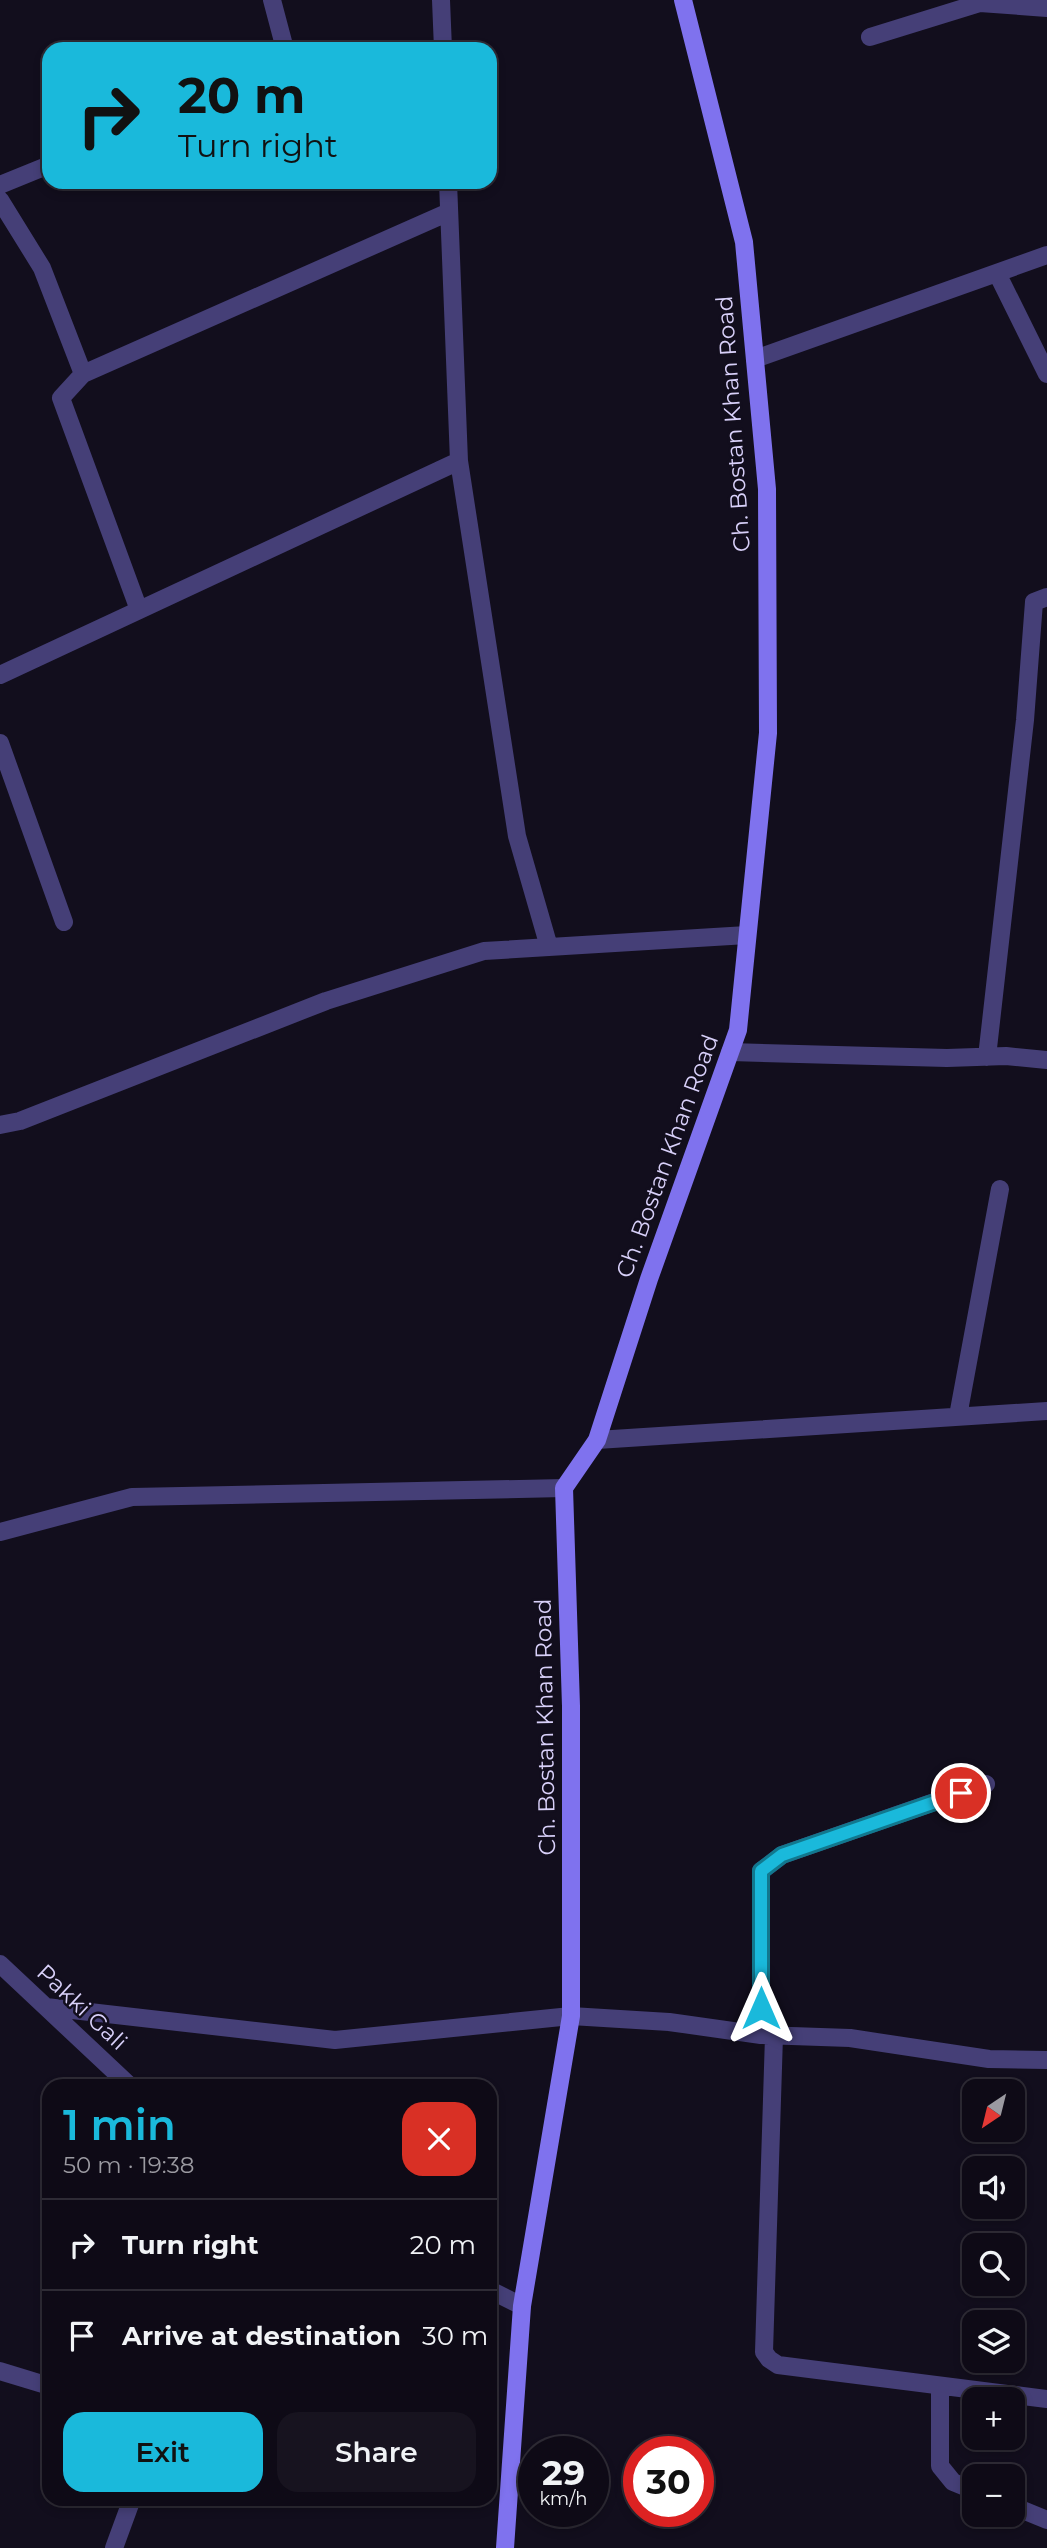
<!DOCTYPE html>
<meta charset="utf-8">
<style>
body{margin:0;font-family:Montserrat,sans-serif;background:#17131f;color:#f1f3f6;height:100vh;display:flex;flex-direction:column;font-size:26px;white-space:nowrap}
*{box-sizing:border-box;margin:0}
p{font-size:23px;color:#9b9aa1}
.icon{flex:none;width:38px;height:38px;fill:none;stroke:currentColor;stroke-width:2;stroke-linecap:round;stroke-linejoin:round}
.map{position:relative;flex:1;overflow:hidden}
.details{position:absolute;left:42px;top:2079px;width:455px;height:427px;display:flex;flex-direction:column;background:#0e0a16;border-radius:21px;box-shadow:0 4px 10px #0003,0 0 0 2px #2e2b35}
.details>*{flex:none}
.top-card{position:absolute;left:42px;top:42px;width:455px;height:147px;border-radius:21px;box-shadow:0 4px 10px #0003,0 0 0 2px #2e2b35;background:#1ab9db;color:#111;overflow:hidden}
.needle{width:46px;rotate:215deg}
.fabs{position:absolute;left:962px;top:2079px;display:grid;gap:14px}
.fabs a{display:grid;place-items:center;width:63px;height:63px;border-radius:14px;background:#0e0a16;box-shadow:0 4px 10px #0003,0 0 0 2px #2e2b35;font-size:35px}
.speed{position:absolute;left:518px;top:2436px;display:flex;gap:14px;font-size:35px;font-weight:700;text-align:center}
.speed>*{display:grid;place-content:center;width:91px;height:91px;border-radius:50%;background:#0e0a16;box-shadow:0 4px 10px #0003,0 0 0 2px #2e2b35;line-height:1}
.speed small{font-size:18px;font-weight:400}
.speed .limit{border:10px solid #d22;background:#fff;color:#111}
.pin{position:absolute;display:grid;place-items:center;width:60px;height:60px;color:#fff;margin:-30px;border:4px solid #fff;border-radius:50%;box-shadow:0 2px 7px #0007}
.me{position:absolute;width:77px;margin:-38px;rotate:0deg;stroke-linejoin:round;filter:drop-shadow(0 0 5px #0008)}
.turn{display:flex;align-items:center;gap:24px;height:147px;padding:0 21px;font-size:32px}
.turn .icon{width:91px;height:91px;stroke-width:2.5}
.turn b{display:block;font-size:49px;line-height:60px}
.round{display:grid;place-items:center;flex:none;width:74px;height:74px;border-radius:21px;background:#17131f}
.overview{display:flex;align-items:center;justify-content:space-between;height:119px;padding:0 21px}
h1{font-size:42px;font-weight:600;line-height:52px;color:#1ab9db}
.button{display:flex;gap:14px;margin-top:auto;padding:14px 21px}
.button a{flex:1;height:80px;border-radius:21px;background:#1ab9db;color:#111;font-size:28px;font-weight:600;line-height:80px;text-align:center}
.button a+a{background:#17131f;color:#f1f3f6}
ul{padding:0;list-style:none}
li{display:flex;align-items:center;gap:21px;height:91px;padding:0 21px;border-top:2px solid #2e2b35}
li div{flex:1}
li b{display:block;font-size:26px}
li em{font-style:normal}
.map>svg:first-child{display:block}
</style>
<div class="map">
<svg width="1047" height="2548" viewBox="0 0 1047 2548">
<rect width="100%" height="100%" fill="#120e1d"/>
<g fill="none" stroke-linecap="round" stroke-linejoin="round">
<path stroke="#453f77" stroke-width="18" d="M 272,0 L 285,49
M 441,0 L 443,49
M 870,37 L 980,3 L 1047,8
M 448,182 L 459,461 L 517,836 L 549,947
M 0,185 L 49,165
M 0,200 L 42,268 L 83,374
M 997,273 L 1047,374
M 755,359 L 1047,255
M 139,610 L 61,398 L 83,374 L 449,212
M 0,675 L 459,461
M 0,743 L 64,922
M 730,1052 L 947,1058 L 1006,1056 L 1047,1060
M 987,1057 L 1025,720 L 1034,602 L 1047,597
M 0,1125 L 20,1121 L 326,1001 L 484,951 L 747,935
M 958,1416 L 1000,1189
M 597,1440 L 1047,1411
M 0,1532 L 132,1497 L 564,1488
M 0,1964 L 130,2086
M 46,2007 L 335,2040 L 571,2016 L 669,2022 L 761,2035 L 850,2038 L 989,2059 L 1047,2060
M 761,2035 L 761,1871 L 782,1855 L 986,1784
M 774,2036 L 764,2352 L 769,2359 L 778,2365 L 1047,2399
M 490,2290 L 522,2306
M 0,2371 L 49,2386
M 940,2387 L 940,2466 L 953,2482 L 975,2491
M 1013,2506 L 1047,2520
M 114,2548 L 132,2499"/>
<path stroke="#7f72ee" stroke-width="18" d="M 505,2548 L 522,2306 L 571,2016 L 571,1706 L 564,1488 L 597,1440 L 649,1279 L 738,1030 L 768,733 L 767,489 L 744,242 L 683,0"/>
</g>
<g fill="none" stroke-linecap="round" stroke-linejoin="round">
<g stroke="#11788e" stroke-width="18">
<path id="route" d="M 761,2008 L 761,1871 L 782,1855 L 961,1793"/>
</g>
<use href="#route" stroke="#1ab9db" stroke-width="12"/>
</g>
<g text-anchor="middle" stroke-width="5" stroke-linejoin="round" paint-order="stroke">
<g font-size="23" fill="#d8d0f9" stroke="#120e1d">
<text transform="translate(733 424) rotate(-94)" y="8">Ch. Bostan Khan Road</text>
<text transform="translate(667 1156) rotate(-70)" y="8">Ch. Bostan Khan Road</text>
<text transform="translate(545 1727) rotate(-91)" y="8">Ch. Bostan Khan Road</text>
<text transform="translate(82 2007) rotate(43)" y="8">Pakki Gali</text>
</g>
</g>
</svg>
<div class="fabs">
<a><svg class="needle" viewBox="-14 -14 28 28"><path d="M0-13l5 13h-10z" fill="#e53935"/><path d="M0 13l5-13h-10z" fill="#9b9aa1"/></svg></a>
<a><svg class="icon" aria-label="sound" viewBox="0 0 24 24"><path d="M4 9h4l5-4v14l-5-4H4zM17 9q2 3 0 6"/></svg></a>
<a><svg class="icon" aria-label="search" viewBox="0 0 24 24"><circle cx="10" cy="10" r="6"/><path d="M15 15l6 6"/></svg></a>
<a><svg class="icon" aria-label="layers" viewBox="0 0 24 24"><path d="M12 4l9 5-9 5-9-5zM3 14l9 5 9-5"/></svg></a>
<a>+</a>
<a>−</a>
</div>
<div class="speed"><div>29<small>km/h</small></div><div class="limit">30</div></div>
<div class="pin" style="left:961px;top:1793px;background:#d93025"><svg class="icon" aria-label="arrive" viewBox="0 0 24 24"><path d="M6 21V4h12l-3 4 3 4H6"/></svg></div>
<svg class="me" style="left:761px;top:2008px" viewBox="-20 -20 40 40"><path d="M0-17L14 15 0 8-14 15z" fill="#1ab9db" stroke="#fff" stroke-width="4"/></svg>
<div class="top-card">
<div class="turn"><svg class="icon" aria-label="right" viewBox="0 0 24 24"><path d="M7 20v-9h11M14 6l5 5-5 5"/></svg><div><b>20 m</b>Turn right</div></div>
</div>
<section class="details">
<div class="overview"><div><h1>1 min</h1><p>50 m · 19:38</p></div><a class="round" style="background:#d93025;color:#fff"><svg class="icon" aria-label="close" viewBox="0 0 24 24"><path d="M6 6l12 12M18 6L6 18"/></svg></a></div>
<ul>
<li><svg class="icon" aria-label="right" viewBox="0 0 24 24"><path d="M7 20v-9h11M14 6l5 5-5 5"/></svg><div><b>Turn right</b></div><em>20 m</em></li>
<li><svg class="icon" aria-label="arrive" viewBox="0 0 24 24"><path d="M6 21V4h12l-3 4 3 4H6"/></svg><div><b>Arrive at destination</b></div><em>30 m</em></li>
</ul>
<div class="button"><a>Exit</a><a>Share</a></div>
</section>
</div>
